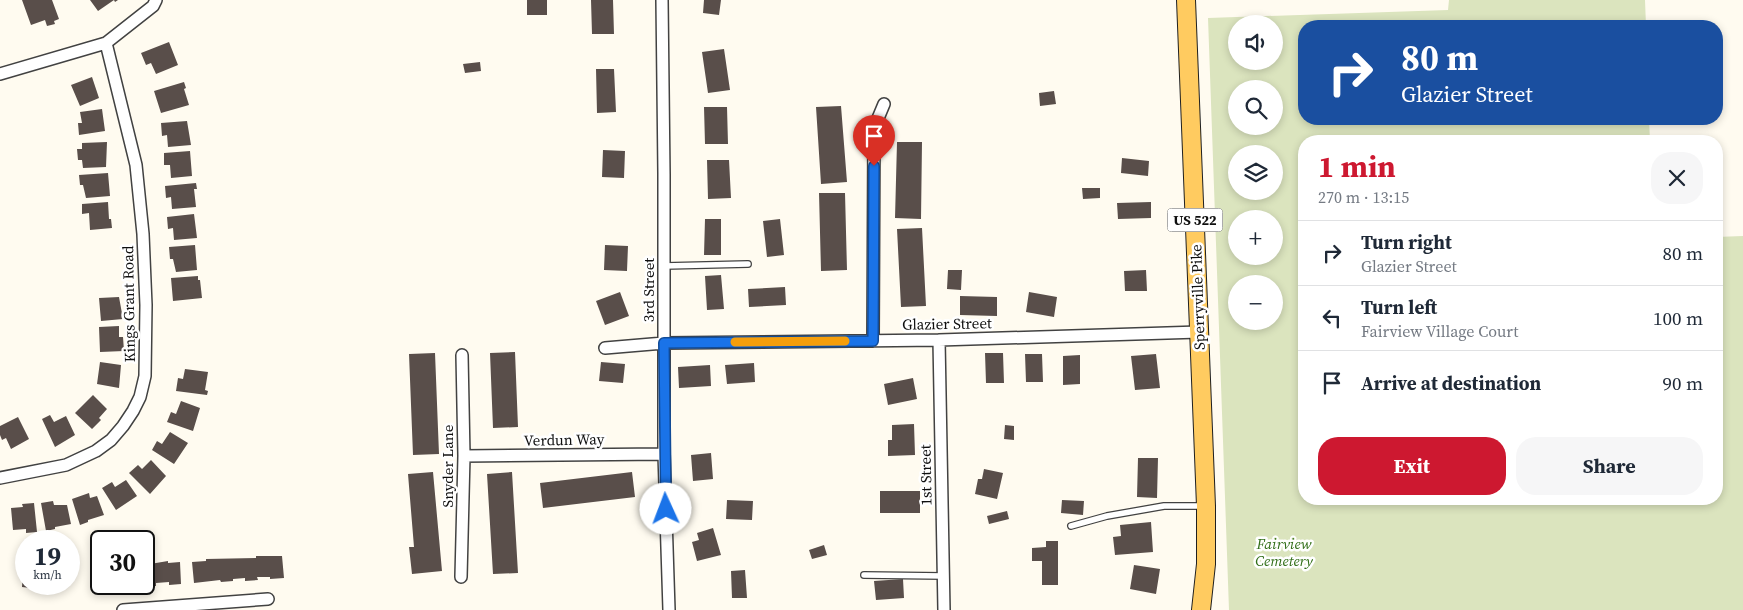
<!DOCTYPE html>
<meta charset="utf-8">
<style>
body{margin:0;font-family:"Source Serif 4",serif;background:#f6f6f7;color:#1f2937;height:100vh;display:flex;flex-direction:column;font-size:19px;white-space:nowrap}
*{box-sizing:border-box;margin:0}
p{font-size:16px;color:#747a83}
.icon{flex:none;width:28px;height:28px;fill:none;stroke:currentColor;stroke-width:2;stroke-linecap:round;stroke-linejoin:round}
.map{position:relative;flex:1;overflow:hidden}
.drawer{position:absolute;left:1298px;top:135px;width:425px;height:370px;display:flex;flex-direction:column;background:#fff;border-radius:20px;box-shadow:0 2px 8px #0003}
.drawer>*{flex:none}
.banner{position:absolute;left:1298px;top:20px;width:425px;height:105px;border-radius:20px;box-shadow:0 2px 8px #0003;background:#1a4fa0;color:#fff;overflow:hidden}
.tools{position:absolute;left:1228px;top:15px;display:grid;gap:10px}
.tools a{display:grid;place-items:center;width:55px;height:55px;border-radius:50%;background:#fff;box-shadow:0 2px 8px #0003;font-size:25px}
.speed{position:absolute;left:15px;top:530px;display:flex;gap:10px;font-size:25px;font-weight:700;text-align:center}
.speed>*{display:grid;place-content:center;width:65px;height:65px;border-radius:50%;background:#fff;box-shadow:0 2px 8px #0003;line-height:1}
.speed small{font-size:12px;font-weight:400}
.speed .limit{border:2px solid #111;border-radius:8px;background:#fff;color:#111}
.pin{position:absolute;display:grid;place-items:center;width:42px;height:42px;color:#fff;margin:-51px -21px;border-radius:50% 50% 50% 0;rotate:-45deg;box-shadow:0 0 5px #0007}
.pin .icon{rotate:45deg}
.me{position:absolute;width:55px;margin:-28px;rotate:358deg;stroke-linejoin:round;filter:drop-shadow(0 0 4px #0008)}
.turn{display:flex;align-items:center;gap:18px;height:105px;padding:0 20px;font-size:22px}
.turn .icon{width:65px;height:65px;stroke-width:2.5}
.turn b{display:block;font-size:35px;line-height:42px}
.round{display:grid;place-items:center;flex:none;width:52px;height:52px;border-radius:20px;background:#f6f6f7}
.head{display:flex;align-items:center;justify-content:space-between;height:85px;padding:0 20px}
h1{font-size:30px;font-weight:700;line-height:38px;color:#cd1830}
.primary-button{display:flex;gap:10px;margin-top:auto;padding:10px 20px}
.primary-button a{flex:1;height:58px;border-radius:20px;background:#cd1830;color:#fff;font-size:20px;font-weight:700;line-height:58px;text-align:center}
.primary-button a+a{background:#f6f6f7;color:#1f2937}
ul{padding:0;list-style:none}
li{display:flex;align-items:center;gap:15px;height:65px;padding:0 20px;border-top:1px solid #e0e1e3}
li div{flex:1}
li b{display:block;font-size:19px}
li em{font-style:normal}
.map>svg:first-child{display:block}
</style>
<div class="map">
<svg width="1743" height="610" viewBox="0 0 1743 610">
<rect width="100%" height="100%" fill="#fffbf0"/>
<path fill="#dbe4be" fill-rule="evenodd" d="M 1449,0 L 1645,0 L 1646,26 L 1304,26 L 1304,119 L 1649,119 L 1650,141 L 1304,141 L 1304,499 L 1716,499 L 1716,237 L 1743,236 L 1743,610 L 1229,610 L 1208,18 L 1448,10 ZM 1236,24 L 1274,24 L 1274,61 L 1236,61 ZM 1236,89 L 1274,89 L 1274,126 L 1236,126 ZM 1236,154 L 1274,154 L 1274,191 L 1236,191 ZM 1236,219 L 1274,219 L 1274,256 L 1236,256 ZM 1236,284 L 1274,284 L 1274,321 L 1236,321 Z"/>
<path fill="#594e4a" d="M 22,0 L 52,0 L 59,19 L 54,21 L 55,24 L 47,26 L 45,20 L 31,25 Z
M 90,0 L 118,0 L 115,2 L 114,0 L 98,11 Z
M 527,0 L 547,0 L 547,15 L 527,15 Z
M 591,0 L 613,0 L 614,34 L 592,34 Z
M 704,0 L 721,0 L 719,15 L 703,13 Z
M 169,42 L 178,65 L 156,74 L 151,63 L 146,65 L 141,53 Z
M 724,49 L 730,90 L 708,93 L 702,52 Z
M 480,62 L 481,71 L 465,73 L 463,64 Z
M 596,69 L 614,69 L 616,112 L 597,113 Z
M 92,77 L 99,98 L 80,106 L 71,85 Z
M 184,82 L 186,88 L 184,89 L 189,105 L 161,113 L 154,91 Z
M 1054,91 L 1056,104 L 1040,106 L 1039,93 Z
M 841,106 L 847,182 L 821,184 L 816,107 Z
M 704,107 L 727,107 L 728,144 L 705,144 Z
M 102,109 L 105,131 L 79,135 L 78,123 L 82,123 L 80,112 Z
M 187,121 L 191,145 L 168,147 L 167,135 L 162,136 L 161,123 Z
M 107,142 L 106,167 L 83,168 L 82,160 L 78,160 L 77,149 L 82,149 L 82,143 Z
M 897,142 L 922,142 L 921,219 L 895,218 Z
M 603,150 L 625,151 L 624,178 L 602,177 Z
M 190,151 L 192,176 L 171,178 L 170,165 L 164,165 L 164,153 Z
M 1122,158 L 1149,161 L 1148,176 L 1121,173 Z
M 707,160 L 729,160 L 731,198 L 708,199 Z
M 108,173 L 110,196 L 86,198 L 83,185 L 80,185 L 79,175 Z
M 196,183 L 197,189 L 194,189 L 196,207 L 172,209 L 171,197 L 166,198 L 165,186 Z
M 1082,188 L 1100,188 L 1100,198 L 1083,199 Z
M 819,193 L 845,193 L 847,270 L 821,271 Z
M 108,202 L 109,219 L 111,219 L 112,228 L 90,230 L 89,213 L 82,214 L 82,204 Z
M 1151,202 L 1151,218 L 1118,219 L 1117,203 Z
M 194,214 L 197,238 L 174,240 L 173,228 L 168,229 L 167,217 Z
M 705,219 L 721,219 L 721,255 L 704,255 Z
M 780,219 L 784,255 L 767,257 L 763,221 Z
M 922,228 L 926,306 L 901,307 L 897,229 Z
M 195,245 L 197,270 L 176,272 L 173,259 L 170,259 L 169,247 Z
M 605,245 L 628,246 L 627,271 L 604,270 Z
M 948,270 L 962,270 L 961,290 L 947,289 Z
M 1146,270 L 1147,291 L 1125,291 L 1124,271 Z
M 721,275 L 724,309 L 707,310 L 705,276 Z
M 198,276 L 198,280 L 200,280 L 202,298 L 173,301 L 171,278 Z
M 785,287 L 786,305 L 749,307 L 748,289 Z
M 620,292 L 629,316 L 605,325 L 596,301 Z
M 1029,292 L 1057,297 L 1054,317 L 1026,312 Z
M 960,296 L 997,297 L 997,316 L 960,315 Z
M 119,297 L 123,319 L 101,321 L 99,298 Z
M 119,326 L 119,337 L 123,337 L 124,351 L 100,352 L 99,327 Z
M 515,352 L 518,427 L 493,428 L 490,353 Z
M 435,353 L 439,454 L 413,455 L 409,354 Z
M 985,353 L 1003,353 L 1004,383 L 986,383 Z
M 1025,354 L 1042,354 L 1043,382 L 1026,382 Z
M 1156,354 L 1160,388 L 1135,390 L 1131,356 Z
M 1080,355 L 1080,384 L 1063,385 L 1063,356 Z
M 100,362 L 121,365 L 119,388 L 97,384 Z
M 601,362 L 625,364 L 623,383 L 599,381 Z
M 754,363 L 755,382 L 727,384 L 725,365 Z
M 710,365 L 711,386 L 679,388 L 678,367 Z
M 185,369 L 208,372 L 205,390 L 208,391 L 207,395 L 176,391 L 178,378 L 183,379 Z
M 913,378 L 917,399 L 888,405 L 884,384 Z
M 93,395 L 107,409 L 99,418 L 101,420 L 92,429 L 75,413 Z
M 181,401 L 200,408 L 193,431 L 167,422 L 171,412 L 176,414 Z
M 50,415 L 54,422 L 66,416 L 75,435 L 55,447 L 42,419 Z
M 18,417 L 29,439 L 11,449 L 6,438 L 2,440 L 0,435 L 0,426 Z
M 914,424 L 915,455 L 888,456 L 888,440 L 892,440 L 892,425 Z
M 1005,425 L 1014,426 L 1014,440 L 1004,439 Z
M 170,432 L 188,443 L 174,464 L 152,450 L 157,441 L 162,444 Z
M 711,453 L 713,479 L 693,481 L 691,455 Z
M 1138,458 L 1158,458 L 1157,498 L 1137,497 Z
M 151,460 L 166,476 L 150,494 L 129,473 L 138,465 L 142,469 Z
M 984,469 L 1003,473 L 997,499 L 975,494 L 978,479 L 982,479 Z
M 433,472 L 442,571 L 412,574 L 409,547 L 414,547 L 408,474 Z
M 512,472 L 518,573 L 493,574 L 487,474 Z
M 632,472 L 635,497 L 543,508 L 540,483 Z
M 126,480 L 137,496 L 116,510 L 102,488 L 112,482 L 115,487 Z
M 880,491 L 920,491 L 920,513 L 880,513 Z
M 89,493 L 90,498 L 97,496 L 104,515 L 88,520 L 88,522 L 80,525 L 72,499 Z
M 727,500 L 753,501 L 752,520 L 726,519 Z
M 1062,500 L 1084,501 L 1083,515 L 1061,513 Z
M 53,501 L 54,505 L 67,505 L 71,524 L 55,527 L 55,529 L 46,531 L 41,503 Z
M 34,503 L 37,532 L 26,533 L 26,529 L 13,530 L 11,508 L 23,507 L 22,504 Z
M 1007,511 L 1009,519 L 989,524 L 987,516 Z
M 1151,522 L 1153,552 L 1115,555 L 1113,537 L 1121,536 L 1120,525 Z
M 713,528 L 721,555 L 697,561 L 692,542 L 699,540 L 697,533 Z
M 1046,541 L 1058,541 L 1058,585 L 1042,585 L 1042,561 L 1032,561 L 1032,548 L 1046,547 Z
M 824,545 L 827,555 L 812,559 L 809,550 Z
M 256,556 L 282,556 L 284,578 L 270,579 L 270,577 L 257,577 L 258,580 L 245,581 L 245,578 L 233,579 L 233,581 L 221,582 L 220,580 L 194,583 L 192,562 L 206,561 L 206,559 L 256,558 Z
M 168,561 L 168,563 L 180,562 L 181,584 L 169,585 L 169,582 L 156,583 L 156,586 L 144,587 L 144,565 Z
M 1134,565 L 1160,569 L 1156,594 L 1130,589 Z
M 745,570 L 747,598 L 732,598 L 731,571 Z
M 23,571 L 26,571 L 26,584 L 31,584 L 31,588 L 22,587 Z
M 903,579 L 904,598 L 876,600 L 874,581 Z
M 36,584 L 61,584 L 61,587 L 36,585 Z
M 103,584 L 130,584 L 130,588 L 117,589 L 117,586 L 103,587 Z"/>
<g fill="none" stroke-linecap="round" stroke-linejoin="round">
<g stroke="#424242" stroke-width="8">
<path id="service" d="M 664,266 L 748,264
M 1071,526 L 1107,516 L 1164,506 L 1203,506
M 864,575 L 944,576"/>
</g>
<g stroke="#424242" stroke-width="14">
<path id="minor" d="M 662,0 L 664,174 L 664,454 L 669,610
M 0,74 L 106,43 L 153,6 L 156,0
M 939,340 L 944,610
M 873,341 L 874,128 L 884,104
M 605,348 L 664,343 L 939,340 L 1199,332
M 464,456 L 664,454
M 0,478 L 66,465 L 96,451 L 111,440 L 123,426 L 133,411 L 140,397 L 145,376 L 146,305 L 143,234 L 136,165 L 106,43
M 461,577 L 464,456 L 462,355
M 123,610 L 268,599"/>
</g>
<g stroke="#202020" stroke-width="20">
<path id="primary" d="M 1186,0 L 1206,506 L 1206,564 L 1201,610"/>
</g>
<use href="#service" stroke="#fff" stroke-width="5.5"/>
<use href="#minor" stroke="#fff" stroke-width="11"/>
<use href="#primary" stroke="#ffcb60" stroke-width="18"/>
</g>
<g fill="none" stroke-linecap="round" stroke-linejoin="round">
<g stroke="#114b97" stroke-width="12">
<path id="route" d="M 666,509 L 664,343 L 873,341 L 874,166"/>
</g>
<use href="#route" stroke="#1a73e8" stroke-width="9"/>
<path stroke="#f59e0b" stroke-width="9" d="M 735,342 L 845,341"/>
</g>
<g text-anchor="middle" stroke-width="5" stroke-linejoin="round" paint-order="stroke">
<rect fill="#fff" stroke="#575757" stroke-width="1" x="1167.5" y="208.5" width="55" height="23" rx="4"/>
<g font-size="14" font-weight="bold" fill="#0f0f0f">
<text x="1195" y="225">US 522</text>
</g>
<g font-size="15" fill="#0f0f0f" stroke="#fff">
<text transform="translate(649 290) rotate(-90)" y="5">3rd Street</text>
<text transform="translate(1198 297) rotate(-92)" y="5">Sperryville Pike</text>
<text transform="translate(129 304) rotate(-91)" y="5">Kings Grant Road</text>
<text transform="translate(947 324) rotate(-1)" y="5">Glazier Street</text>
<text transform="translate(564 440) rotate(-1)" y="5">Verdun Way</text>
<text transform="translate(448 466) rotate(-90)" y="5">Snyder Lane</text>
<text transform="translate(926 475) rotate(-91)" y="5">1st Street</text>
</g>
<g font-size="15" font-style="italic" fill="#316e18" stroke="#fff">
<text x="1284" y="549">Fairview<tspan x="1284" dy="17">Cemetery</tspan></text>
</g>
</g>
</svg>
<div class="tools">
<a><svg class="icon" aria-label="sound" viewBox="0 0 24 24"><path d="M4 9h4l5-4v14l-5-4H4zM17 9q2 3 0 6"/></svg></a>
<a><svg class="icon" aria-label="search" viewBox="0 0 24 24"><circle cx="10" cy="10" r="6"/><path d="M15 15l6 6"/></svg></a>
<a><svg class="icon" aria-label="layers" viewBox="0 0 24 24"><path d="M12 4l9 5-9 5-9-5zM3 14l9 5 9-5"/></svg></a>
<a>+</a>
<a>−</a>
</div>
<div class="speed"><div>19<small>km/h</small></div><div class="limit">30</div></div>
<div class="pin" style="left:874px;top:166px;background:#d93025"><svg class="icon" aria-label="arrive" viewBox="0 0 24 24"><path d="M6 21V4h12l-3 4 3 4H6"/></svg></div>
<svg class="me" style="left:666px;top:509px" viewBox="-20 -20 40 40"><circle r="19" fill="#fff"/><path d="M0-13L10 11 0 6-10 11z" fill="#1a73e8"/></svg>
<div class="banner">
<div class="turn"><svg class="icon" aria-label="right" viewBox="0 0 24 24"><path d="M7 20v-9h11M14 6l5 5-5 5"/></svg><div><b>80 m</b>Glazier Street</div></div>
</div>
<section class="drawer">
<div class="head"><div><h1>1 min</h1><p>270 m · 13:15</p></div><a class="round"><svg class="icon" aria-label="close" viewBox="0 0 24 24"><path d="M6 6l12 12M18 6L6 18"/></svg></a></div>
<ul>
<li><svg class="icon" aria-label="right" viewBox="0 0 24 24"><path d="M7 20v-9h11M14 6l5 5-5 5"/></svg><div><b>Turn right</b><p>Glazier Street</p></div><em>80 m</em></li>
<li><svg class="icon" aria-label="left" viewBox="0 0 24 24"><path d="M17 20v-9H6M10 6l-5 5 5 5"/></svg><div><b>Turn left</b><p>Fairview Village Court</p></div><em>100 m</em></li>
<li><svg class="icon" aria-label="arrive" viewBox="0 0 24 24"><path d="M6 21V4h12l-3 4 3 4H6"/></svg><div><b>Arrive at destination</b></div><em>90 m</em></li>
</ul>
<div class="primary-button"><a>Exit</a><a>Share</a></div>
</section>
</div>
